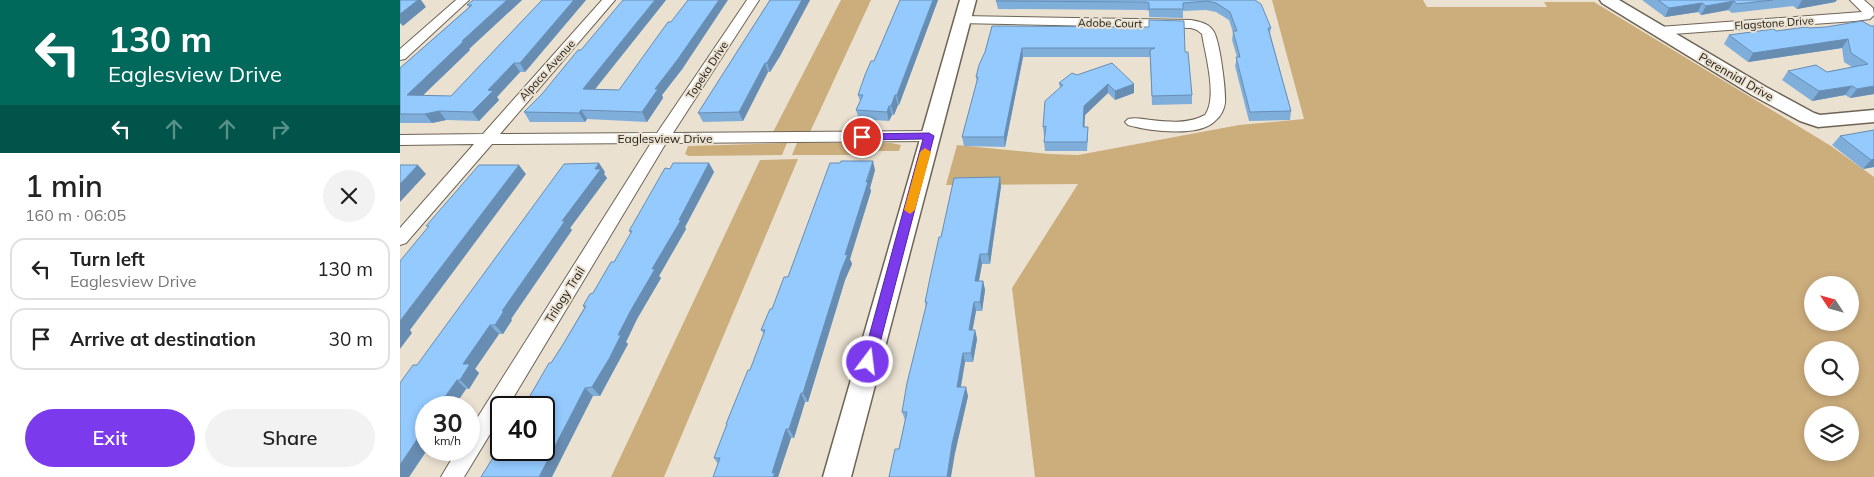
<!DOCTYPE html>
<meta charset="utf-8">
<style>
body{margin:0;font-family:Mulish,sans-serif;background:#f2f2f2;color:#222;height:100vh;display:flex;flex-direction:column;font-size:19px;white-space:nowrap}
*{box-sizing:border-box;margin:0}
p{font-size:16px;color:#767676}
.icon{flex:none;width:28px;height:28px;fill:none;stroke:currentColor;stroke-width:2;stroke-linecap:round;stroke-linejoin:round}
.map{position:relative;flex:1;overflow:hidden}
.side{display:flex;flex-direction:column;background:#fff;width:400px}
.side>*{flex:none}
.banner{background:#00695c;color:#fff;overflow:hidden}
.needle{width:32px;rotate:306deg}
.buttons{position:absolute;left:1404px;top:276px;display:grid;gap:10px}
.buttons a{display:grid;place-items:center;width:55px;height:55px;border-radius:50%;background:#fff;box-shadow:0 2px 8px #0003;font-size:25px}
.speed{position:absolute;left:15px;top:396px;display:flex;gap:10px;font-size:25px;font-weight:700;text-align:center}
.speed>*{display:grid;place-content:center;width:65px;height:65px;border-radius:50%;background:#fff;box-shadow:0 2px 8px #0003;line-height:1}
.speed small{font-size:12px;font-weight:400}
.speed .limit{border:2px solid #111;border-radius:8px;background:#fff;color:#111}
.pin{position:absolute;display:grid;place-items:center;width:42px;height:42px;color:#fff;margin:-21px;border:2px solid #fff;border-radius:50%;box-shadow:0 1px 5px #0007}
.me{position:absolute;width:55px;margin:-28px;rotate:15deg;stroke-linejoin:round;filter:drop-shadow(0 0 4px #0008)}
.turn{display:flex;align-items:center;gap:18px;height:105px;padding:0 25px;font-size:22px}
.turn .icon{width:65px;height:65px;stroke-width:2.5}
.turn b{display:block;font-size:35px;line-height:42px}
.lanes{display:flex;align-items:center;height:48px;padding:0 25px;background:#0003;justify-content:center;gap:25px;direction:ltr}
.lanes .off{opacity:.35}
.round{display:grid;place-items:center;flex:none;width:52px;height:52px;border-radius:26px;background:#f2f2f2}
.headline{display:flex;align-items:center;justify-content:space-between;height:85px;padding:0 25px}
h1{font-size:30px;font-weight:600;line-height:38px}
.primary-button{display:flex;gap:10px;margin-top:auto;padding:10px 25px}
.primary-button a{flex:1;height:58px;border-radius:30px;background:#7c3aed;color:#fff;font-size:20px;font-weight:600;line-height:58px;text-align:center}
.primary-button a+a{background:#f2f2f2;color:#222}
ul{padding:0;list-style:none}
li{display:flex;align-items:center;gap:15px;height:62px;margin:0 10px 8px;padding:0 15px;border:2px solid #e0e0e0;border-radius:15px}
li div{flex:1}
li b{display:block;font-size:19px}
li em{font-style:normal}
main{display:flex;flex:1;min-height:0}
.map>svg:first-child{display:block}
</style>
<main>
<section class="side">
<div class="banner">
<div class="turn"><svg class="icon" aria-label="left" viewBox="0 0 24 24"><path d="M17 20v-9H6M10 6l-5 5 5 5"/></svg><div><b>130 m</b>Eaglesview Drive</div></div>
<div class="lanes"><svg class="icon" aria-label="left" viewBox="0 0 24 24"><path d="M17 20v-9H6M10 6l-5 5 5 5"/></svg><svg class="icon off" aria-label="ahead" viewBox="0 0 24 24"><path d="M12 20V5M6 11l6-6 6 6"/></svg><svg class="icon off" aria-label="ahead" viewBox="0 0 24 24"><path d="M12 20V5M6 11l6-6 6 6"/></svg><svg class="icon off" aria-label="right" viewBox="0 0 24 24"><path d="M7 20v-9h11M14 6l5 5-5 5"/></svg></div>
</div>
<div class="headline"><div><h1>1 min</h1><p>160 m · 06:05</p></div><a class="round"><svg class="icon" aria-label="close" viewBox="0 0 24 24"><path d="M6 6l12 12M18 6L6 18"/></svg></a></div>
<ul>
<li><svg class="icon" aria-label="left" viewBox="0 0 24 24"><path d="M17 20v-9H6M10 6l-5 5 5 5"/></svg><div><b>Turn left</b><p>Eaglesview Drive</p></div><em>130 m</em></li>
<li><svg class="icon" aria-label="arrive" viewBox="0 0 24 24"><path d="M6 21V4h12l-3 4 3 4H6"/></svg><div><b>Arrive at destination</b></div><em>30 m</em></li>
</ul>
<div class="primary-button"><a>Exit</a><a>Share</a></div>
</section>
<div class="map">
<svg width="1474" height="477" viewBox="0 0 1474 477">
<rect width="100%" height="100%" fill="#ebe1d1"/>
<path fill="#ccad7c" fill-rule="evenodd" d="M 441,0 L 471,0 L 410,132 L 373,132 Z
M 872,0 L 1023,0 L 1027,7 L 1147,7 L 1144,2 L 1194,2 L 1431,146 L 1474,177 L 1474,477 L 635,477 L 612,288 L 678,184 L 546,185 L 557,145 L 649,154 L 678,155 L 839,125 L 904,119 ZM 1412,285 L 1450,285 L 1450,322 L 1412,322 ZM 1412,350 L 1450,350 L 1450,388 L 1412,388 ZM 1412,415 L 1450,415 L 1450,452 L 1412,452 Z
M 387,143 L 382,155 L 289,156 L 285,154 L 288,146 Z
M 397,143 L 491,143 L 501,145 L 499,151 L 477,151 L 459,155 L 392,155 Z
M 398,159 L 264,477 L 211,477 L 360,160 Z"/>
<g fill="none" stroke-linecap="round" stroke-linejoin="round">
<g stroke="#6d6456" stroke-width="2">
<path id="minor" d="M 56,0 L 69,0 L 5,59 L 0,60 L 0,49 Z
M 202,0 L 215,0 L 100,134 L 257,133 L 347,0 L 359,0 L 273,133 L 529,131 L 534,133 L 537,136 L 534,139 L 529,141 L 266,143 L 107,408 L 101,408 L 101,416 L 64,477 L 41,477 L 57,450 L 69,450 L 69,431 L 251,143 L 92,144 L 6,243 L 0,245 L 0,228 L 74,144 L 0,145 L 0,135 L 83,134 Z
M 1450,0 L 1464,0 L 1473,8 L 1474,15 L 1470,19 L 1455,21 L 1259,35 L 1252,31 L 1259,27 L 1462,12 Z
M 562,16 L 791,20 C 800,22 809,23 814,32 C 820,43 826,90 825,103 C 824,109 821,116 816,120 C 800,138 749,131 728,125 L 725,122 L 728,119 C 735,117 743,119 751,120 C 770,122 788,124 805,115 C 818,97 805,54 802,34 L 797,30 L 791,28 L 557,23 L 556,20 L 557,17 Z"/>
</g>
<g stroke="#6d6456" stroke-width="3">
<path id="tertiary" d="M 560,0 L 576,0 L 451,477 L 423,477 Z
M 1200,0 L 1219,0 L 1366,87 L 1414,113 L 1420,115 L 1474,110 L 1474,122 L 1418,127 L 1400,121 L 1352,95 L 1202,3 Z"/>
</g>
<use href="#minor" fill="#fff" fill-rule="evenodd"/>
<use href="#tertiary" fill="#fff" fill-rule="evenodd"/>
</g>
<path fill="#7faeda" d="M 73,0 L 122,0 L 69,49 L 70,50 L 23,95 L 51,96 L 142,0 L 186,0 L 125,72 L 120,72 L 97,97 L 99,100 L 79,121 L 46,120 L 32,123 L 0,123 L 0,68 L 69,7 L 67,5 Z
M 266,0 L 195,89 L 219,90 L 283,68 L 262,95 L 263,98 L 247,122 L 187,119 L 185,122 L 130,122 L 124,112 L 142,94 L 181,50 Z
M 370,0 L 410,0 L 380,56 L 370,72 L 368,72 L 343,121 L 303,122 L 298,113 Z
M 500,0 L 538,0 L 499,105 L 498,105 L 494,115 L 492,115 L 489,121 L 459,119 L 456,110 L 460,101 L 458,95 L 474,61 Z
M 855,0 L 871,28 L 870,33 L 891,111 L 890,120 L 849,121 L 835,66 L 837,57 L 832,40 L 833,32 L 829,20 L 816,12 L 806,10 L 783,11 L 783,18 L 749,17 L 749,11 L 746,10 L 598,9 L 596,1 Z
M 1242,0 L 1437,0 L 1435,2 L 1397,9 L 1393,6 L 1332,13 L 1328,10 L 1301,15 L 1298,12 L 1265,17 Z
M 592,26 L 785,52 L 792,95 L 792,104 L 752,105 L 750,57 L 623,57 L 605,147 L 564,146 L 562,137 L 577,83 L 576,77 L 585,52 Z
M 1471,26 L 1474,26 L 1474,94 L 1450,98 L 1445,95 L 1412,101 L 1382,80 L 1388,71 L 1427,72 L 1452,67 L 1444,62 L 1442,48 L 1348,62 L 1324,44 L 1329,35 L 1409,28 Z
M 677,75 L 734,84 L 734,93 L 715,100 L 708,93 L 685,115 L 684,127 L 688,136 L 687,151 L 645,151 L 644,142 L 645,136 L 644,136 L 643,127 L 660,88 L 659,83 Z
M 1474,130 L 1474,167 L 1463,169 L 1432,145 L 1440,136 Z
M 309,163 L 314,172 L 285,227 L 286,229 L 259,276 L 261,278 L 237,319 L 226,342 L 228,344 L 200,396 L 193,396 L 95,456 L 151,363 L 162,346 L 184,308 L 183,306 L 193,293 L 214,262 L 231,234 L 229,231 L 270,169 Z
M 475,170 L 470,188 L 471,191 L 450,259 L 452,264 L 445,280 L 408,402 L 405,402 L 394,438 L 391,438 L 378,477 L 313,477 L 318,464 L 314,458 L 327,425 L 326,424 L 350,370 L 364,334 L 361,330 L 388,277 Z
M 205,172 L 204,174 L 207,178 L 170,228 L 172,230 L 111,319 L 112,320 L 103,334 L 99,334 L 75,369 L 79,373 L 69,389 L 66,389 L 53,408 L 26,408 L 27,450 L 9,477 L 17,365 Z
M 601,186 L 590,264 L 582,264 L 579,281 L 583,281 L 585,290 L 582,311 L 576,311 L 572,330 L 575,330 L 577,339 L 573,362 L 565,362 L 561,387 L 568,396 L 555,453 L 499,449 L 505,420 L 502,412 L 526,307 L 525,302 L 541,237 Z"/>
<path fill="#688db2" d="M 18,0 L 21,0 L 26,7 L 3,26 L 0,23 L 0,14 Z
M 107,0 L 122,0 L 69,49 L 70,50 L 14,104 L 7,95 L 62,41 Z
M 174,0 L 186,0 L 125,72 L 120,63 Z
M 255,0 L 266,0 L 188,98 L 183,89 Z
M 319,0 L 328,0 L 283,68 L 262,95 L 263,98 L 247,122 L 242,112 L 255,89 Z
M 402,0 L 410,0 L 380,56 L 370,72 L 367,63 Z
M 533,0 L 538,0 L 499,105 L 497,95 Z
M 1402,0 L 1437,0 L 1435,2 L 1397,9 Z
M 1334,1 L 1328,10 L 1301,15 L 1306,6 Z
M 1302,3 L 1298,12 L 1265,17 L 1269,8 Z
M 1448,39 L 1442,48 L 1348,62 L 1353,53 Z
M 622,48 L 623,57 L 605,147 L 604,137 Z
M 114,63 L 120,72 L 97,97 L 99,100 L 79,121 L 72,112 L 88,90 Z
M 365,63 L 368,72 L 343,121 L 339,112 Z
M 708,84 L 708,93 L 685,115 L 684,136 L 683,127 L 684,106 Z
M 734,84 L 734,93 L 715,100 L 715,91 Z
M 1452,86 L 1445,95 L 1412,101 L 1419,91 Z
M 1474,86 L 1474,94 L 1450,98 L 1457,89 Z
M 495,95 L 498,105 L 494,115 L 491,106 Z
M 489,106 L 492,115 L 489,121 L 487,112 Z
M 181,110 L 187,119 L 185,122 L 179,113 Z
M 39,111 L 46,120 L 32,123 L 25,114 Z
M 1474,159 L 1474,167 L 1463,169 L 1471,160 Z
M 473,161 L 475,170 L 470,188 L 471,191 L 450,259 L 452,264 L 445,280 L 408,402 L 403,393 Z
M 199,163 L 205,172 L 204,174 L 207,178 L 170,228 L 172,230 L 111,319 L 112,320 L 103,334 L 95,325 L 102,311 Z
M 309,163 L 314,172 L 285,227 L 286,229 L 259,276 L 261,278 L 237,319 L 226,342 L 228,344 L 200,396 L 192,387 L 218,335 L 252,269 Z
M 18,165 L 26,174 L 0,202 L 0,184 Z
M 119,165 L 126,174 L 10,330 L 12,333 L 0,349 L 0,321 Z
M 600,177 L 601,186 L 590,264 L 588,254 Z
M 580,254 L 582,264 L 577,290 L 575,281 Z
M 583,281 L 585,290 L 582,311 L 580,302 Z
M 574,302 L 576,311 L 571,339 L 569,330 Z
M 90,325 L 99,334 L 75,369 L 79,373 L 69,389 L 60,380 L 63,364 Z
M 575,330 L 577,339 L 573,362 L 571,353 Z
M 563,353 L 565,362 L 559,396 L 557,387 Z
M 57,380 L 66,389 L 53,408 L 37,408 Z
M 566,387 L 568,396 L 555,453 L 551,477 L 547,477 L 552,444 Z
M 185,388 L 193,396 L 152,477 L 139,477 Z
M 401,393 L 405,402 L 394,438 L 389,429 Z
M 26,426 L 27,450 L 9,477 L 0,477 L 0,465 Z
M 386,429 L 391,438 L 378,477 L 373,477 L 372,473 Z"/>
<path fill="#94cafe" stroke="#688db2" d="M 0,0 L 18,0 L 0,14 Z
M 73,0 L 107,0 L 62,41 L 64,41 L 7,95 L 51,96 L 142,0 L 174,0 L 120,63 L 114,63 L 88,90 L 93,91 L 72,112 L 39,111 L 25,114 L 0,114 L 0,68 L 72,5 L 67,5 Z
M 223,0 L 255,0 L 183,89 L 219,90 L 268,22 L 271,22 L 288,0 L 319,0 L 278,59 L 255,89 L 258,89 L 242,112 L 181,110 L 179,113 L 124,112 L 142,94 L 178,50 L 181,50 Z
M 370,0 L 402,0 L 376,47 L 367,63 L 365,63 L 339,112 L 298,113 Z
M 500,0 L 533,0 L 497,95 L 495,95 L 491,106 L 489,106 L 487,112 L 456,110 L 463,95 L 458,95 L 465,75 L 471,61 L 474,61 Z
M 597,0 L 855,0 L 861,4 L 871,28 L 868,28 L 891,111 L 850,112 L 836,57 L 840,57 L 833,31 L 837,31 L 830,12 L 816,3 L 807,1 L 783,3 L 783,9 L 749,9 L 749,3 L 746,2 L 596,1 Z
M 1258,0 L 1373,0 L 1337,4 L 1334,1 L 1306,6 L 1302,3 L 1269,8 Z
M 749,20 L 784,21 L 785,52 L 788,52 L 792,95 L 752,96 L 750,50 L 755,48 L 622,48 L 604,137 L 562,137 L 578,77 L 576,77 L 579,65 L 585,52 L 592,26 L 749,27 Z
M 1462,21 L 1471,26 L 1474,26 L 1474,86 L 1457,89 L 1452,86 L 1419,91 L 1388,71 L 1416,65 L 1427,72 L 1468,64 L 1451,53 L 1448,39 L 1353,53 L 1329,35 L 1374,29 L 1376,31 L 1406,27 L 1409,28 L 1426,27 Z
M 712,63 L 734,84 L 715,91 L 708,84 L 684,106 L 683,127 L 688,127 L 687,142 L 644,142 L 646,126 L 643,127 L 645,101 L 663,85 L 659,83 L 672,73 L 677,75 Z
M 1474,130 L 1474,159 L 1471,160 L 1440,136 Z
M 441,161 L 473,161 L 466,182 L 468,182 L 445,255 L 448,254 L 441,271 L 403,393 L 401,393 L 389,429 L 386,429 L 372,473 L 375,473 L 373,477 L 313,477 L 320,458 L 314,458 L 327,424 L 326,424 L 348,370 L 350,370 L 365,330 L 361,330 L 370,309 L 372,309 L 384,277 L 388,277 L 430,163 L 440,163 Z
M 199,163 L 195,169 L 201,169 L 162,221 L 165,221 L 102,311 L 104,311 L 95,325 L 90,325 L 63,364 L 70,364 L 60,380 L 57,380 L 37,408 L 26,408 L 26,426 L 0,465 L 0,383 L 13,365 L 17,365 L 164,164 Z
M 273,163 L 309,163 L 279,220 L 281,220 L 252,269 L 255,269 L 231,310 L 218,335 L 221,335 L 209,359 L 192,387 L 185,388 L 139,477 L 81,477 L 94,456 L 95,456 L 101,445 L 101,450 L 144,450 L 144,408 L 123,408 L 149,363 L 151,363 L 162,346 L 186,306 L 183,306 L 190,294 L 193,293 L 211,262 L 214,262 L 232,231 L 229,231 L 265,168 L 270,169 Z
M 0,165 L 18,165 L 0,184 Z
M 79,165 L 119,165 L 0,321 L 0,261 L 29,226 L 26,226 Z
M 600,177 L 588,254 L 580,254 L 575,281 L 583,281 L 580,302 L 574,302 L 569,330 L 575,330 L 571,353 L 563,353 L 557,387 L 566,387 L 552,444 L 547,477 L 489,477 L 495,449 L 499,449 L 507,412 L 502,412 L 507,383 L 527,302 L 525,302 L 530,278 L 539,237 L 541,237 L 554,178 Z"/>
<path fill="#7c3aed" stroke="#51269a" d="M 529,133 L 534,136 L 475,362 L 473,366 L 468,368 L 464,366 L 462,362 L 523,139 L 462,140 L 457,137 L 462,134 Z"/>
<path fill="#f59e0b" d="M 525,148 L 531,152 L 515,210 L 510,214 L 504,210 L 520,152 Z"/>
<g text-anchor="middle" stroke-width="4" stroke-linejoin="round" paint-order="stroke">
<g font-size="11" fill="#1d1a14" stroke="#ebe1d1">
<text transform="translate(710 23) rotate(1)" y="4">Adobe Court</text>
<text transform="translate(1374 23) rotate(-4)" y="4">Flagstone Drive</text>
<text transform="translate(147 70) rotate(-48)" y="4">Alpaca Avenue</text>
<text transform="translate(307 70) rotate(-57)" y="4">Topeka Drive</text>
</g>
<g font-size="12" fill="#1d1a14" stroke="#ebe1d1">
<text transform="translate(1336 77) rotate(30)" y="4">Perennial Drive</text>
<text x="265" y="143">Eaglesview Drive</text>
<text transform="translate(165 295) rotate(-58)" y="4">Trilogy Trail</text>
</g>
</g>
</svg>
<div class="buttons">
<a><svg class="needle" viewBox="-14 -14 28 28"><path d="M0-13l5 13h-10z" fill="#e53935"/><path d="M0 13l5-13h-10z" fill="#767676"/></svg></a>
<a><svg class="icon" aria-label="search" viewBox="0 0 24 24"><circle cx="10" cy="10" r="6"/><path d="M15 15l6 6"/></svg></a>
<a><svg class="icon" aria-label="layers" viewBox="0 0 24 24"><path d="M12 4l9 5-9 5-9-5zM3 14l9 5 9-5"/></svg></a>
</div>
<div class="speed"><div>30<small>km/h</small></div><div class="limit">40</div></div>
<div class="pin" style="left:462px;top:137px;background:#d93025"><svg class="icon" aria-label="arrive" viewBox="0 0 24 24"><path d="M6 21V4h12l-3 4 3 4H6"/></svg></div>
<svg class="me" style="left:468px;top:362px" viewBox="-20 -20 40 40"><circle r="17" fill="#7c3aed" stroke="#fff" stroke-width="3"/><path d="M0-11L8 9 0 5-8 9z" fill="#fff"/></svg>
</div>
</main>
